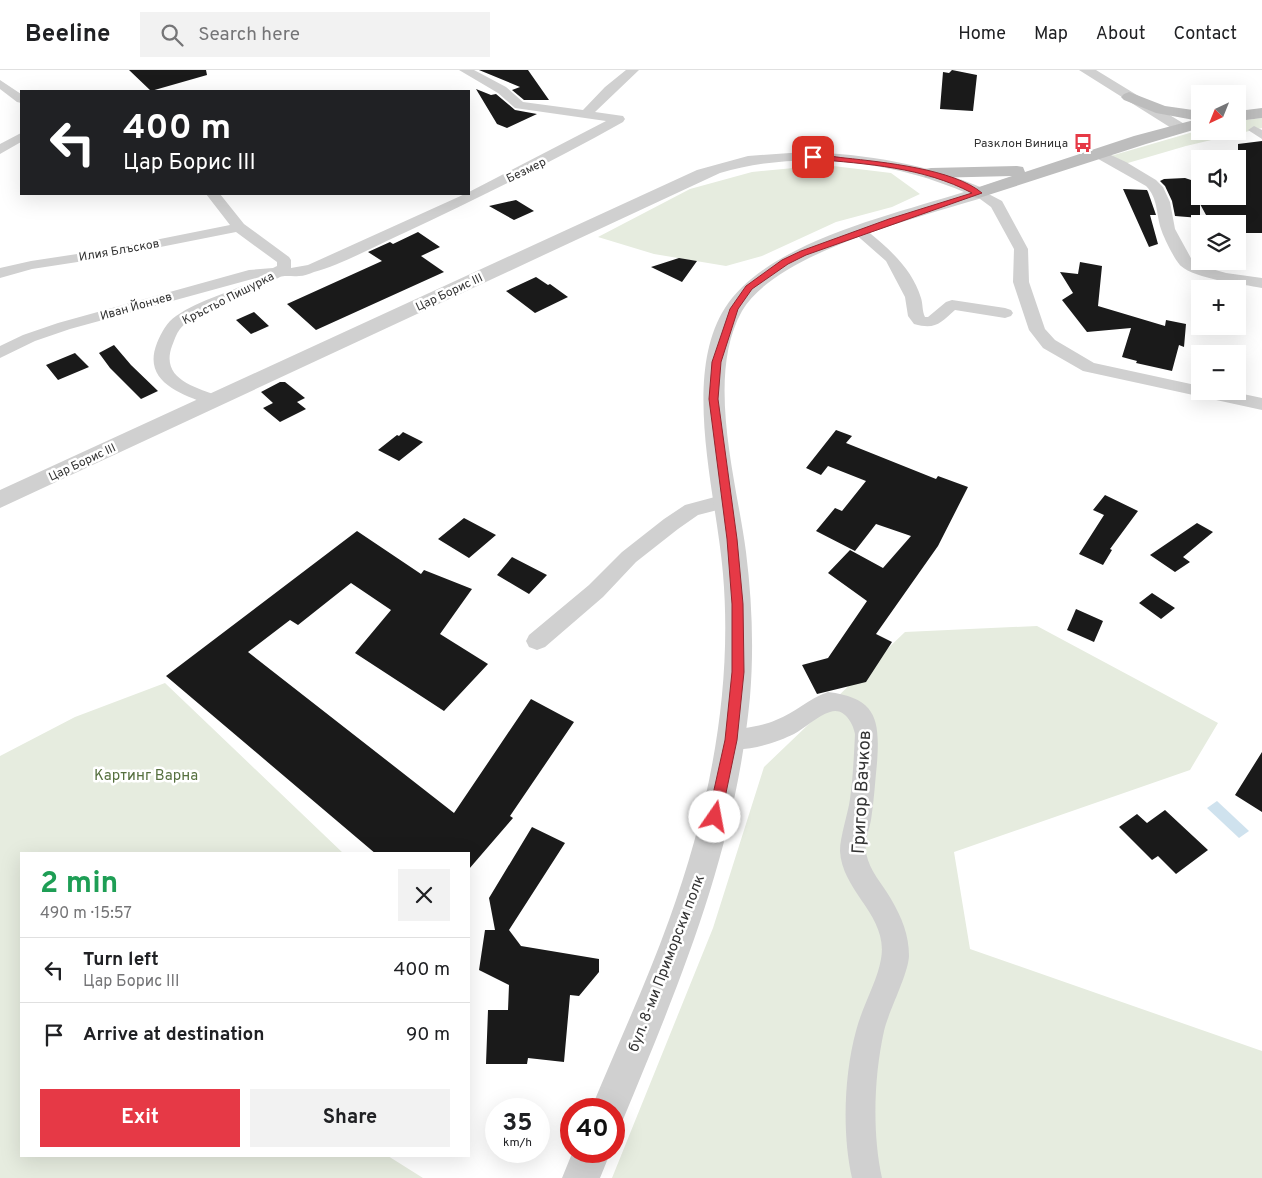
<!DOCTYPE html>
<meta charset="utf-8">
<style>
body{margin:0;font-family:Overpass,sans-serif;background:#f2f2f2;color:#202124;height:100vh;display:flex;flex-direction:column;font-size:19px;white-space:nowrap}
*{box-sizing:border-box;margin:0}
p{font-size:16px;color:#757577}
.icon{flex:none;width:28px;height:28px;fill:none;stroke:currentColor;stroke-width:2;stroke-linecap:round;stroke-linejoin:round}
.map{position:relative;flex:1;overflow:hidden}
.drawer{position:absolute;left:20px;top:782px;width:450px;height:305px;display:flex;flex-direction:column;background:#fff;border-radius:0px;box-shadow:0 5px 20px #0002}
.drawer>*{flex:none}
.guide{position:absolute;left:20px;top:20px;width:450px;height:105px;border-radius:0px;box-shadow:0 5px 20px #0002;background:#202124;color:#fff;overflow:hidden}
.needle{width:32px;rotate:223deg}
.fabs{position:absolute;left:1191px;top:15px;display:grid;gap:10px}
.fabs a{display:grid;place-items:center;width:55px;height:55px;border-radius:0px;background:#fff;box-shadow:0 5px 20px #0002;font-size:25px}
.speed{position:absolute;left:485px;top:1028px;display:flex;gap:10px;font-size:25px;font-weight:700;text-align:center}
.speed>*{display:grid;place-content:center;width:65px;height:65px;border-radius:50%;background:#fff;box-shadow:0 5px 20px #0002;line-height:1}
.speed small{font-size:12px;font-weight:400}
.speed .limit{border:8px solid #d22;background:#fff;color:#111}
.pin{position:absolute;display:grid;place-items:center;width:42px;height:42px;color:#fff;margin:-21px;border-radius:10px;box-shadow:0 2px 8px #0006}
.me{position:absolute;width:55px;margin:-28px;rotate:12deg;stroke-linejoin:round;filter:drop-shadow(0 0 4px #0008)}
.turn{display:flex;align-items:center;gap:18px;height:105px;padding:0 20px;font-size:22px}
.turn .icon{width:65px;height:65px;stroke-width:2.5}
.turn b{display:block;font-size:35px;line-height:42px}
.round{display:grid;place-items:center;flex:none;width:52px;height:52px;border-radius:0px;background:#f2f2f2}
.overview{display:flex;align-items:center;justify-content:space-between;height:85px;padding:0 20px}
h1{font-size:30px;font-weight:700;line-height:38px;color:#1e9e55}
.button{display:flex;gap:10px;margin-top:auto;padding:10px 20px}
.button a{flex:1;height:58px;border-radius:0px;background:#e63946;color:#fff;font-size:20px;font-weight:700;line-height:58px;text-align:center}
.button a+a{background:#f2f2f2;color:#202124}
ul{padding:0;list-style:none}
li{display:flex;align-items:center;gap:15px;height:65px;padding:0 20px;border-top:1px solid #e0e0e0}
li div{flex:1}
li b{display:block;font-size:19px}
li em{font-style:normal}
header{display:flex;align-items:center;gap:30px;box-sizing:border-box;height:70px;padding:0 25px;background:#fff;border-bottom:1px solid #e0e0e0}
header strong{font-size:24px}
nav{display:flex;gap:28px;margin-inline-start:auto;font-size:18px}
.search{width:350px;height:45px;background:#f2f2f2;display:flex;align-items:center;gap:12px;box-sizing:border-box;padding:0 18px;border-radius:0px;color:#757577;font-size:19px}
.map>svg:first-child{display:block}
</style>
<header>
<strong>Beeline</strong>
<div class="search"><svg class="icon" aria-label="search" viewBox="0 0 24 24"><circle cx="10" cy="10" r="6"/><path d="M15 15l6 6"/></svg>Search here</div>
<nav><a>Home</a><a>Map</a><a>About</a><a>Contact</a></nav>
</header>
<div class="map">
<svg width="1262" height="1108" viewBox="0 0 1262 1108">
<rect width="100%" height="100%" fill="#fff"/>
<path fill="#e6ecdf" d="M 1262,48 L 1262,58 L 1186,76 L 1121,95 L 1107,87 L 1200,60 L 1200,61 L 1238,61 L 1238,51 Z
M 825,95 L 891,103 L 920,124 L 892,137 L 836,152 L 762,186 L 726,196 L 654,184 L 598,167 L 690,119 L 752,102 Z
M 1037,556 L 1218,653 L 1190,700 L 954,782 L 970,879 L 1262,981 L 1262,1108 L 612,1108 L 713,858 L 764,697 L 905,562 Z
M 165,613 L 344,784 L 21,784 L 21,1086 L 388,1086 L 423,1108 L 0,1108 L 0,686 L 75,647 Z"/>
<path fill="#cfe2ee" d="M 1217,731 L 1249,761 L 1239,768 L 1207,738 Z"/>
<path fill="#1a1a1a" d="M 129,0 L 206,0 L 207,5 L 151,21 Z
M 479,0 L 528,0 L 549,30 L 524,30 L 512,20 L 520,17 Z
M 952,0 L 977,5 L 973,41 L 940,39 L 943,2 L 949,3 Z
M 476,19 L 491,25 L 496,24 L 515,40 L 537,44 L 507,58 L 497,54 Z
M 1262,71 L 1262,163 L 1238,163 L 1238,154 L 1211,154 L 1200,134 L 1200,148 L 1175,146 L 1172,131 L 1165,116 L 1160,111 L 1164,109 L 1185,108 L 1191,110 L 1200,121 L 1200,131 L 1238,132 L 1238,74 Z
M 1123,119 L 1147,120 L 1148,122 L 1155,142 L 1156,145 L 1150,145 L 1158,174 L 1149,177 Z
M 516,130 L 534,141 L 514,150 L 489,136 Z
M 418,162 L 440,177 L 421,186 L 444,202 L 316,260 L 287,234 L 382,191 L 368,182 L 390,172 L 393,174 Z
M 679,188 L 697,191 L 682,212 L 651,197 Z
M 1080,192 L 1102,196 L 1098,236 L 1165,256 L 1166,250 L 1186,254 L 1184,277 L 1179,275 L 1172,301 L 1136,293 L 1137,291 L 1122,287 L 1131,258 L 1087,262 L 1062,230 L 1073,223 L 1060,202 L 1078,204 Z
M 536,207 L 548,215 L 550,214 L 568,227 L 535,243 L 506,221 Z
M 254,242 L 269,256 L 251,264 L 236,250 Z
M 114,275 L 131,295 L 158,321 L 141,329 L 110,298 L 99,283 Z
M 75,283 L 89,297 L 58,310 L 46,295 Z
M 280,312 L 285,312 L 305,328 L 297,332 L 306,339 L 280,352 L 263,338 L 273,333 L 261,322 Z
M 836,360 L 852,366 L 846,373 L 936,409 L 938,406 L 968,417 L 938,476 L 876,564 L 892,572 L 866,612 L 817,624 L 802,595 L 828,588 L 867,531 L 828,503 L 850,480 L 883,498 L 911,466 L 876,454 L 855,481 L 816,461 L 835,438 L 842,441 L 866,411 L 828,396 L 821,405 L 806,398 Z
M 403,362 L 423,372 L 399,391 L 378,380 L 397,365 L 399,366 Z
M 1105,425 L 1138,441 L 1110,479 L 1112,480 L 1103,495 L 1079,484 L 1104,445 L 1093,440 Z
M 464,448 L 496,465 L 469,488 L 438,469 Z
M 1197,453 L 1213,462 L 1183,487 L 1190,492 L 1175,502 L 1150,485 Z
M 357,461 L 421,504 L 424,500 L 472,519 L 440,564 L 488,594 L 444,641 L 355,583 L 391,540 L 351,513 L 298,555 L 290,550 L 248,582 L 454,743 L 531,629 L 574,652 L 510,746 L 513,748 L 469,799 L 469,784 L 376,784 L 166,606 Z
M 512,487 L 547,505 L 529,524 L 497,505 Z
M 1152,523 L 1175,538 L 1161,549 L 1139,533 Z
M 1076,539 L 1103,551 L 1094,572 L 1067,560 Z
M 1262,682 L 1262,742 L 1235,725 Z
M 1165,740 L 1208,780 L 1176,804 L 1158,786 L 1152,790 L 1119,757 L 1137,744 L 1147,753 Z
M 532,757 L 565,773 L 509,860 L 521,876 L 599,889 L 599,902 L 579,926 L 570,925 L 564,992 L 528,988 L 527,994 L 486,994 L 488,940 L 508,940 L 509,915 L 479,900 L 485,860 L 495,860 L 489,828 Z"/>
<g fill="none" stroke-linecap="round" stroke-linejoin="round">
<path fill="#d0d0d0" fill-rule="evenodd" d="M 459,0 L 474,0 L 506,17 L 523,32 L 583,40 L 605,17 L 626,0 L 639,0 L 595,42 L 623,46 L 625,49 L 623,52 C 552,92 478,128 404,163 C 377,175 341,195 314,202 C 309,204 304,206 299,206 C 293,207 285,205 280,207 C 271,211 263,218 254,222 C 231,233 196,239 180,259 C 176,264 174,271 172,276 C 160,309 195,317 219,326 L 222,330 L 219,334 L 213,336 L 207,334 C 179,323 142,311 157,273 C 161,263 167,252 176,246 C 202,228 233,223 260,207 L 70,259 L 35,271 L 0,288 L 0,276 L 23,265 L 58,253 L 249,200 L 273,198 L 277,196 L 277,192 L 236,162 L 110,187 L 32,199 L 0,208 L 0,198 L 31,191 L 110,179 L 230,155 L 206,124 L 220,124 L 244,154 L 289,187 L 291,190 L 291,198 L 308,195 L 465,124 L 469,124 L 469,122 L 606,51 L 515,38 L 498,23 Z
M 0,10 L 21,24 L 21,33 L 17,32 L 0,19 Z
M 1254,56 L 1262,60 L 1262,69 L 1248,60 Z
M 21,63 L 21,72 L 0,84 L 0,74 Z
M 1098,79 L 1126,92 L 1156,110 L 1163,117 L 1170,132 L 1175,159 L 1192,190 L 1205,197 L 1226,203 L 1262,208 L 1262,218 C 1242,214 1195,209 1181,196 C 1175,191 1163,166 1161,159 C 1156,143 1158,128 1146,116 L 1093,86 L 1092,83 Z
M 979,119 L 1002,131 L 1028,179 L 1029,212 L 1045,259 L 1055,270 L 1094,293 L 1200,316 L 1200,321 L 1229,321 L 1262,328 L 1262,340 L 1083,301 L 1043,278 L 1029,260 L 1013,212 L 1014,179 L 991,137 L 972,123 Z
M 860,158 L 865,159 C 888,178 912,198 921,228 C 923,234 922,241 925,247 L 928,247 L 946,232 L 952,230 L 1005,238 L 1011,240 L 1013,243 L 1011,246 L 1005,248 L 955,240 C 940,253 936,260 914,254 L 908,246 L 905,227 L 886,191 L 853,162 L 855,159 Z
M 726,424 L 733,426 L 736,431 L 733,436 L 698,445 L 678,459 L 636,492 L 603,527 L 545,577 L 537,580 L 529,577 L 526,571 L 529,565 L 589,515 L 622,482 L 664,449 L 685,435 Z
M 828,622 C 877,628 880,650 877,693 C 875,712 874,731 871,750 C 869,760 864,773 866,783 C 870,802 882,813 891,829 C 902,848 909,865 909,886 C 908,905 889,940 884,961 C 874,1006 872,1063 882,1108 L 852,1108 C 842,1064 844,1005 856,961 C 862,937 877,912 881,889 C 889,846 842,822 840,781 C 840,766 848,744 850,729 C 853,707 854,685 855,664 C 853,653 844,637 830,642 C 817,646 805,658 794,664 C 776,673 741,684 723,677 L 719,670 L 723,663 C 740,657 759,658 776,650 C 795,643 809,628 828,622 Z"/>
<path fill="#d0d0d0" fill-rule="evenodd" d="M 1079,0 L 1096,0 L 1186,55 L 1189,58 L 1186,61 L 1176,61 Z
M 804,82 C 867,84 927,94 985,119 L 987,123 L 985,127 C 921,147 776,182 742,241 C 705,307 737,412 746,482 C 752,530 754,579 750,627 C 735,782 681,910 622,1052 L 614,1055 L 614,1039 L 591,1039 C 617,976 646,914 669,850 C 709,740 733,621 723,504 C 717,427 681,307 725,238 C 767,172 892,145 964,122 C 890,90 797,80 720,103 L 0,438 L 0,420 L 697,100 L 748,86 Z
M 573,1081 L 611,1081 L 600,1108 L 562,1108 Z"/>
<path fill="#bdbdbd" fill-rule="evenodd" d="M 1129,22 L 1165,36 L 1200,41 L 1200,58 L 1146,74 L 979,128 L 973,127 L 970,123 L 973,119 L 1012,106 L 931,108 L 925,107 L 922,103 L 925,99 L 931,98 L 1017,96 L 1023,97 L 1025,102 L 1134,66 L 1194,50 L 1156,43 L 1124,30 L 1121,27 L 1124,24 Z
M 1262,38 L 1262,48 L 1238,51 L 1238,41 Z"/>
</g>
<path fill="#e63946" stroke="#96252e" d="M 811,85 C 822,84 834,87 845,88 C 882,92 954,99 982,123 L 806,185 L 788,194 L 752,219 L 738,239 L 721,292 L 718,329 L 737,469 L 743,534 L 744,602 L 737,670 L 721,747 L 719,751 L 715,753 L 710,751 L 708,747 L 725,670 L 732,602 L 732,534 L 727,469 L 709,329 L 712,292 L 730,239 L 746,216 L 782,190 L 801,181 L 889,149 L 972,123 C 923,97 867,94 813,89 L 810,87 Z"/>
<defs>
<g id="bus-bare" transform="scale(1.5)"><path d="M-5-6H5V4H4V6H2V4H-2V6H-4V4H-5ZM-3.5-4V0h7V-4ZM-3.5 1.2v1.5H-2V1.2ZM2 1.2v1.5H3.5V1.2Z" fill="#e63946" stroke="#fff" stroke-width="2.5" paint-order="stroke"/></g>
</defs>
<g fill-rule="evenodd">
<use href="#bus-bare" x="1083" y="73"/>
</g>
<g text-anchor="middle" stroke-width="5" stroke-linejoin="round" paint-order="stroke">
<g font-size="12" fill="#333" stroke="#fff" text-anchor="end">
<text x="1068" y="77">Разклон Виница</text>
</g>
<g font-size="12" fill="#333" stroke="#fff">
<text transform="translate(526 100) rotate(-26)" y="4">Безмер</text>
<text transform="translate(119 180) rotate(-10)" y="4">Илия Блъсков</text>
<text transform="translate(449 222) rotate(-25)" y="4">Цар Борис III</text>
<text transform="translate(228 228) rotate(-27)" y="4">Кръстьо Пишурка</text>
<text transform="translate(136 236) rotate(-16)" y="4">Иван Йончев</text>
<text transform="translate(82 392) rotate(-25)" y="4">Цар Борис III</text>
</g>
<g font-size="15" fill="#56703f" stroke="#fff">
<text x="146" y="710">Картинг Варна</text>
</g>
<g font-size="15" fill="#333" stroke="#fff">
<text transform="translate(666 893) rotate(-69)" y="5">бул. 8-ми Приморски полк</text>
</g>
<g font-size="18" fill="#333" stroke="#fff">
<text transform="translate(861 722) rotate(-87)" y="6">Григор Вачков</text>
</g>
</g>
</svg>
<div class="fabs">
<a><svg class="needle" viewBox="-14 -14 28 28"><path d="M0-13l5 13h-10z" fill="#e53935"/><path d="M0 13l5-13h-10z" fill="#757577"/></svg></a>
<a><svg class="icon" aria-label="sound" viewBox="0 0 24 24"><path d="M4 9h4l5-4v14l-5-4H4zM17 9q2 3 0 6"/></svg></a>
<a><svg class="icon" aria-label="layers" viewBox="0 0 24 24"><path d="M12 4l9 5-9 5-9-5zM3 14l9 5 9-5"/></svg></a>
<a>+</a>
<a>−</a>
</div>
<div class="speed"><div>35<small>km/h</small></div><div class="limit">40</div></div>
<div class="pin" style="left:813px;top:87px;background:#d93025"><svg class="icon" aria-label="arrive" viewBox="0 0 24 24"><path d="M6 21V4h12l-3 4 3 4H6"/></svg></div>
<svg class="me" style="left:715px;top:747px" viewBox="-20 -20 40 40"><circle r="19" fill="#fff"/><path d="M0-13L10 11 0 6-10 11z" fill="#e63946"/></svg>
<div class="guide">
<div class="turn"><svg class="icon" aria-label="left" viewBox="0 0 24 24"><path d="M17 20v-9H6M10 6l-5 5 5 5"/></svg><div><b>400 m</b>Цар Борис III</div></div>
</div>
<section class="drawer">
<div class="overview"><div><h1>2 min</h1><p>490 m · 15:57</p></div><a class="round"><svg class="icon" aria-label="close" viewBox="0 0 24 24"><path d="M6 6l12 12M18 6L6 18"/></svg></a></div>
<ul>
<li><svg class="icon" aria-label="left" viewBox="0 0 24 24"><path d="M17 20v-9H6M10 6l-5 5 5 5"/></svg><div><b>Turn left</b><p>Цар Борис III</p></div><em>400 m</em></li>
<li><svg class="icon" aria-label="arrive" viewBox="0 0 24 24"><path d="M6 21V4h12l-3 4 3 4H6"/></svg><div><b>Arrive at destination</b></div><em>90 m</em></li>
</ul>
<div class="button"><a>Exit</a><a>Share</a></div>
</section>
</div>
